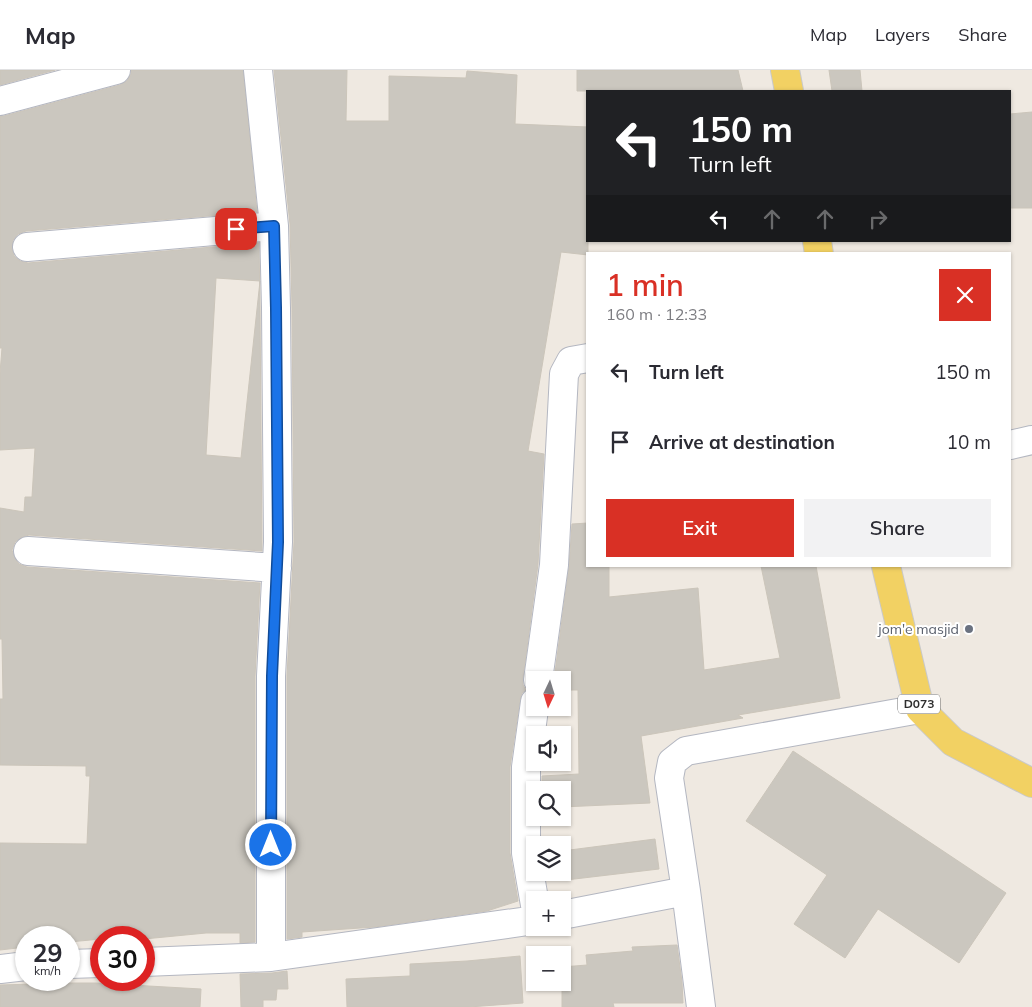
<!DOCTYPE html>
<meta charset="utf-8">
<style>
body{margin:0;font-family:Mulish,sans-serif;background:#f2f2f3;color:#2b2b33;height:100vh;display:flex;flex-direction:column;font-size:19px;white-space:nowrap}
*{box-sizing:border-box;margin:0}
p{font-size:16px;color:#7c7c81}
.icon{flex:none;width:28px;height:28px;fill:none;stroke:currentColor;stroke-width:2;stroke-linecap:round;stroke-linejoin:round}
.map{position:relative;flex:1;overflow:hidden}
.details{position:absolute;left:586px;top:182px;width:425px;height:315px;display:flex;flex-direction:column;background:#fff;border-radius:0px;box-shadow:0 1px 4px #0004}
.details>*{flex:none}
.hud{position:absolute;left:586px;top:20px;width:425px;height:152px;border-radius:0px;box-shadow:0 1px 4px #0004;background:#202124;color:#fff;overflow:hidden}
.needle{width:32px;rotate:184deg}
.tools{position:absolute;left:526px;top:601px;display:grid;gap:10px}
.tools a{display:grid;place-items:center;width:45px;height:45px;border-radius:0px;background:#fff;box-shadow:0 1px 4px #0004;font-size:25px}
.speed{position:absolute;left:15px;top:856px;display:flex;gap:10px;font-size:25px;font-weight:700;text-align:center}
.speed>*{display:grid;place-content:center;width:65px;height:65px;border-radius:50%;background:#fff;box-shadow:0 1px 4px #0004;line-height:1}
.speed small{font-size:12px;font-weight:400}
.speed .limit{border:8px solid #d22;background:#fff;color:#111}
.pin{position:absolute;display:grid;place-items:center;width:42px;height:42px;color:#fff;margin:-21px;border-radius:10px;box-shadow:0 2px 8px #0006}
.me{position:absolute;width:55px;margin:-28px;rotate:0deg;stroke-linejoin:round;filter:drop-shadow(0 0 4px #0008)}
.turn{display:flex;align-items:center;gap:18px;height:105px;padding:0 20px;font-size:22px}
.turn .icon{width:65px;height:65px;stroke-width:2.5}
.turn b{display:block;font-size:35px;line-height:42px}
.lanes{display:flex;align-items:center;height:48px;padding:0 20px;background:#0003;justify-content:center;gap:25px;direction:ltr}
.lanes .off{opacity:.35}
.round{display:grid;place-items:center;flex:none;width:52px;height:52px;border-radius:0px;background:#f2f2f3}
.overview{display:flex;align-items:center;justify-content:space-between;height:85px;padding:0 20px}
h1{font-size:30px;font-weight:600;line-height:38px;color:#d93025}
.button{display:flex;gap:10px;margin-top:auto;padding:10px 20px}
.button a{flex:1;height:58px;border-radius:0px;background:#d93025;color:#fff;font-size:20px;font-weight:600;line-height:58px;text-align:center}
.button a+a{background:#f2f2f3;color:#2b2b33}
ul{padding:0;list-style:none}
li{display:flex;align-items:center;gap:15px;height:70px;padding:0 20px}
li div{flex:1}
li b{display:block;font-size:19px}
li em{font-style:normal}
header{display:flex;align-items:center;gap:30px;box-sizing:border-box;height:70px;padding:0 25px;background:#fff;border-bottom:1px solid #e1e1e2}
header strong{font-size:24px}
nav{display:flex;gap:28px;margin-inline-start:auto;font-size:18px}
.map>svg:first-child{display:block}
</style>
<header>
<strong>Map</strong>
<nav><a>Map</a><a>Layers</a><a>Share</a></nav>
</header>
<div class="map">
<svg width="1032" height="937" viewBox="0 0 1032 937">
<rect width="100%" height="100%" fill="#efe9e1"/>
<path fill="#cbc7bf" stroke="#cbc5ba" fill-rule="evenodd" d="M 0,0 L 55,0 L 0,15 Z
M 131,0 L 243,0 L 257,142 L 26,161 L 18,164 L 13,170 L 12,179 L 14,186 L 20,191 L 28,193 L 259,173 L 260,238 L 262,481 L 29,465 L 22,467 L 15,472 L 12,480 L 14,487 L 19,494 L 27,497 L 260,513 L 255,606 L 255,872 L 240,873 L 240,863 L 206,863 L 144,869 L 144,868 L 101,868 L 101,869 L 69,872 L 69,868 L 26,868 L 26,877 L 0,880 L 0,773 L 87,774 L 90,706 L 86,706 L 86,696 L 0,695 L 0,629 L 3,629 L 2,569 L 0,569 L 0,438 L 24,442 L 25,427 L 32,427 L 35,378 L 0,380 L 0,303 L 2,278 L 0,278 L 0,46 L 4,46 L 120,15 L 127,11 L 131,4 ZM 216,208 L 260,211 L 241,388 L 206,385 Z
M 274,0 L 347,0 L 346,51 L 389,51 L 389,6 L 466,8 L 467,1 L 517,5 L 515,54 L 588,57 L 588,185 L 561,182 L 528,381 L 544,384 L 538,494 L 523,608 L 523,615 L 526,620 L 522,623 L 520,630 L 510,697 L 510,783 L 518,831 L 487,841 L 375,857 L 302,862 L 302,867 L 287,869 L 287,606 L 294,472 L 292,238 L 290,154 Z
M 577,0 L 738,0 L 743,21 L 577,21 Z
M 829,0 L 860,0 L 862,21 L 832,21 Z
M 1032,42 L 1032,138 L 1010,138 L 1010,44 Z
M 588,453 L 588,496 L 609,496 L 609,527 L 698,518 L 704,600 L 780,588 L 761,496 L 816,496 L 840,628 L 738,645 L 743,648 L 641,666 L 650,733 L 562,737 L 562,720 L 542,720 L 542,706 L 579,704 L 578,620 L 562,620 L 562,610 L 554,610 L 569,497 L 572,454 Z
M 793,681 L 1006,823 L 959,893 L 878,839 L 845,888 L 794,854 L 827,805 L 746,751 Z
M 655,769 L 659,799 L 566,810 L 562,781 Z
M 677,875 L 682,912 L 683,933 L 613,933 L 614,937 L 562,937 L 562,897 L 587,895 L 586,885 L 633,881 L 632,877 Z
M 520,886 L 523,933 L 469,937 L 347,937 L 346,909 L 410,906 L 410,894 L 467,891 Z
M 287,901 L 288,919 L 277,919 L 276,930 L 263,930 L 263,937 L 241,937 L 240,904 L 272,903 Z
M 69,913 L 96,913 L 201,919 L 200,937 L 0,937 L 0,915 Z"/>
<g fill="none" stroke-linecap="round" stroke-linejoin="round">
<g stroke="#b4b7c1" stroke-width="30">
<path id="minor" d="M 258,0 L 274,156 L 276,238 L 278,472 L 271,606 L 271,887
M 0,31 L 116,0
M 27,177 L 274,156
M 1010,375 L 1032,370
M 28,481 L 277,498
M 538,610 L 554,495 L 564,304 L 571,291 L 588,288
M 535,632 L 526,697 L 526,783 L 535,835
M 686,821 L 701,937
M 562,845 L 686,821 L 669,708 L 672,692 L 686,681 L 920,639
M 144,892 L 271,887 L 535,850
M 69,894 L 101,893
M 0,899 L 26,896"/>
</g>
<g stroke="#c9c9c9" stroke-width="30">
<path id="primary" d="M 785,0 L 789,21
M 817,171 L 819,184
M 886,496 L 920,639 L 953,672 L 1032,713"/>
</g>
<use href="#minor" stroke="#fff" stroke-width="28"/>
<use href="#primary" stroke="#f2d163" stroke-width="28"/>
</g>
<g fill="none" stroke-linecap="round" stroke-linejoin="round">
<g stroke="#114b97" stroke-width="12">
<path id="route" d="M 236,159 L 274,156 L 276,238 L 278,472 L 272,606 L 271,775"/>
</g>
<use href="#route" stroke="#1a73e8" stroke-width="9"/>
</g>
<circle fill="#6b7280" stroke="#fff" stroke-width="2" cx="969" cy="559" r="5"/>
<g text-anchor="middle" stroke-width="4" stroke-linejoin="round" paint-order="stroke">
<rect fill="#fff" stroke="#6d6d6d" stroke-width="1" x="898" y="624.5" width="42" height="19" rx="4"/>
<g font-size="12" font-weight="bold" fill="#2e2e2e">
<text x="919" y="638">D073</text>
</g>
<g font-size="14" fill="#5b616d" stroke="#fff" text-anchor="end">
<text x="959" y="564">jom'e masjid</text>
</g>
</g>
</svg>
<div class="tools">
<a><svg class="needle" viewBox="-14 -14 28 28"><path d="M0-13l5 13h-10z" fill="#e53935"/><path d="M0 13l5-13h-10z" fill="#7c7c81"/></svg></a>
<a><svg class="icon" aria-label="sound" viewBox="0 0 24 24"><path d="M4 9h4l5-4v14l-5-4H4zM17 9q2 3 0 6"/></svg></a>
<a><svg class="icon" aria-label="search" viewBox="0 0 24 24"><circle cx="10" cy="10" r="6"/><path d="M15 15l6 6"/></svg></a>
<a><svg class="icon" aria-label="layers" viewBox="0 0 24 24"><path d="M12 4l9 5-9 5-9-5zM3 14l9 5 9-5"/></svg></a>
<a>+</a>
<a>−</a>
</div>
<div class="speed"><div>29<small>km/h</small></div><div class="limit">30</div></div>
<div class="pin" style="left:236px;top:159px;background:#d93025"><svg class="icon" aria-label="arrive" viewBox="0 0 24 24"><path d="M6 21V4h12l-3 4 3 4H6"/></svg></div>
<svg class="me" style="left:271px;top:775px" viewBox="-20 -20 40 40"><circle r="17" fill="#1a73e8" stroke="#fff" stroke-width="3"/><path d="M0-11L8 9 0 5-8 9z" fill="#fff"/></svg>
<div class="hud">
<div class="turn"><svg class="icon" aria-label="left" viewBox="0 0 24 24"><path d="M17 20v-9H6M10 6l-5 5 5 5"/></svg><div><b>150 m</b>Turn left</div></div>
<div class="lanes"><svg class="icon" aria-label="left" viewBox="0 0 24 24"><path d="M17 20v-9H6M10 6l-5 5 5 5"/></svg><svg class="icon off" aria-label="ahead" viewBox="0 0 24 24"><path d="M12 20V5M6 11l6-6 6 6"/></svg><svg class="icon off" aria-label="ahead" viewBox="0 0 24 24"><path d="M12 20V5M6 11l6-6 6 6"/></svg><svg class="icon off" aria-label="right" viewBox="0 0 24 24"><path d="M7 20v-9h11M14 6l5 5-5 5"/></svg></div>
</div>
<section class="details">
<div class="overview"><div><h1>1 min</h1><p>160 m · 12:33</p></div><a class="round" style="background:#d93025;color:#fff"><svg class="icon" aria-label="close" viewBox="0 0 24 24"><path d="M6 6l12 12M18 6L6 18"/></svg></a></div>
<ul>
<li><svg class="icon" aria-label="left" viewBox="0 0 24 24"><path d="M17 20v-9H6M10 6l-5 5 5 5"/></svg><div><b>Turn left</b></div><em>150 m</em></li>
<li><svg class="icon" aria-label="arrive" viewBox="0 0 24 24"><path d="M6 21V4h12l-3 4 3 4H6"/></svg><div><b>Arrive at destination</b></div><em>10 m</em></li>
</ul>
<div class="button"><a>Exit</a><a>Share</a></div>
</section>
</div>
